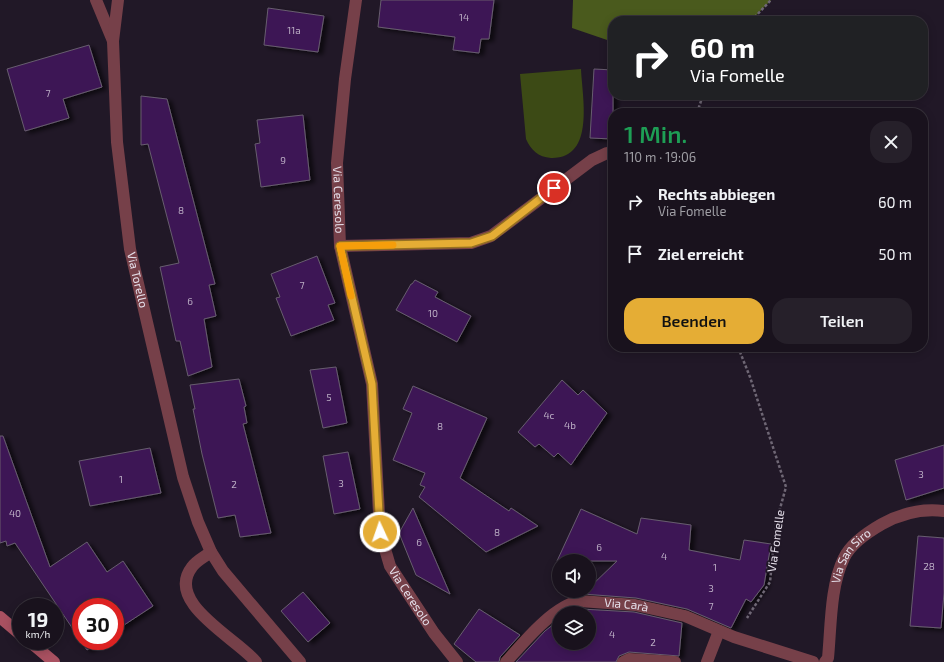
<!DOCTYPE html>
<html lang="de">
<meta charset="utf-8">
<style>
body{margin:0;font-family:"Exo 2",sans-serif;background:#26202a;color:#f1f3f6;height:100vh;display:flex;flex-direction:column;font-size:15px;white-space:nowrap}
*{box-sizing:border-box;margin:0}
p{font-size:13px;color:#9f9ea4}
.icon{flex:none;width:22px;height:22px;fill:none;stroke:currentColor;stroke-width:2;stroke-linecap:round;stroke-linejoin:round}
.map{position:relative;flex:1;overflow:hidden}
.details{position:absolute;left:608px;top:108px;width:320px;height:244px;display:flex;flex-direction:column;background:#19121d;border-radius:16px;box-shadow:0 2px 10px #0003,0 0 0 1px #37323b}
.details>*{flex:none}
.hud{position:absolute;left:608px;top:16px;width:320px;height:84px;border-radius:16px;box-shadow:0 2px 10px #0003,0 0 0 1px #37323b;background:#202124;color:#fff;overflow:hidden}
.tools{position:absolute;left:552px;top:554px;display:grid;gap:8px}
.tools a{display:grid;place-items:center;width:44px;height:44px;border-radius:50%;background:#19121d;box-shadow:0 2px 10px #0003,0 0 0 1px #37323b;font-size:20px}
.speed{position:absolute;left:12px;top:598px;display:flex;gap:8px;font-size:20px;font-weight:700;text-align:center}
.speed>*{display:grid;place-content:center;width:52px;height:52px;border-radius:50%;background:#19121d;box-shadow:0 2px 10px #0003,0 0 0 1px #37323b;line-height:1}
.speed small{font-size:10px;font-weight:400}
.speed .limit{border:6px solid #d22;background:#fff;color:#111}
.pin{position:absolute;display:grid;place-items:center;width:34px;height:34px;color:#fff;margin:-17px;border:2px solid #fff;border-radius:50%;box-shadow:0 1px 4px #0007}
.me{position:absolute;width:44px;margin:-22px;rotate:357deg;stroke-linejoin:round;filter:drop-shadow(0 0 3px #0008)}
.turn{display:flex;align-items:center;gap:14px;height:84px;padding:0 16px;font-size:18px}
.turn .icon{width:52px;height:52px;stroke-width:2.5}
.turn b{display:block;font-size:28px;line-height:34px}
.round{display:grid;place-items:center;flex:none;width:42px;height:42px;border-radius:16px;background:#26202a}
.headline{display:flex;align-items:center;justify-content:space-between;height:68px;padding:0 16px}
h1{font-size:24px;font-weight:600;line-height:30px;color:#1e9e55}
.button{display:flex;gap:8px;margin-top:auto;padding:8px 16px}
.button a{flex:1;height:46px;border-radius:16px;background:#e5ad35;color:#111;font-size:16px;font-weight:600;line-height:46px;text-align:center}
.button a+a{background:#26202a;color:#f1f3f6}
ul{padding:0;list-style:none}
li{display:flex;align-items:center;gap:12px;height:52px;padding:0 16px}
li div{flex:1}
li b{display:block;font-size:15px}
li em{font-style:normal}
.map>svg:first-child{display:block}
</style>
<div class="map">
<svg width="944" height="662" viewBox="0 0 944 662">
<defs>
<filter id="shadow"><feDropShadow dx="4.5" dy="2.5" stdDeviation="2" flood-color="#0009"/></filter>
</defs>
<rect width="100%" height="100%" fill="#211827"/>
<path fill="#3c4a15" d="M 581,69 C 582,96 596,159 551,158 C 538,157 531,150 526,139 L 520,74 Z"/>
<path fill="#4a5a1d" d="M 573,0 L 771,0 L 751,21 L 613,21 L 613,42 L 572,28 Z"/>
<path fill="#3e1654" stroke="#675d6f" filter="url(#shadow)" d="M 381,0 L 494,0 L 489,39 L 481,39 L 479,53 L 453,50 L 455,37 L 378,27 Z
M 268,8 L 324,16 L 318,52 L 264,45 Z
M 89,45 L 102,87 L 63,99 L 69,118 L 25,131 L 7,69 Z
M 594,69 L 613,70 L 613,139 L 590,138 Z
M 141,96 L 167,99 L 215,284 L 209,285 L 216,316 L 204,319 L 212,367 L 188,376 L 180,341 L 176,341 L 160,267 L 179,263 L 148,144 L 141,145 Z
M 303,115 L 310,180 L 261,187 L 255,144 L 260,143 L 257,120 Z
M 317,256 L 335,303 L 328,305 L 334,320 L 291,336 L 276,298 L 280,297 L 271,274 Z
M 415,280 L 438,292 L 435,297 L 471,316 L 457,342 L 396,310 L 411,284 L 412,284 Z
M 336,367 L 347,423 L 323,428 L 310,370 Z
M 239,379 L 246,406 L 244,407 L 247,423 L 243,424 L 271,533 L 240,537 L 235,515 L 218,518 L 202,454 L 193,409 L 195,409 L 190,385 Z
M 562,380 L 578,395 L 583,390 L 607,413 L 571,465 L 558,453 L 554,457 L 539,444 L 535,447 L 518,432 Z
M 413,386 L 487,418 L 460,478 L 509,511 L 511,508 L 538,526 L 486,552 L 419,497 L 425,487 L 420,485 L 425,473 L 393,460 L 412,413 L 403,409 Z
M 0,436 L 3,436 L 50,567 L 87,542 L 107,572 L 123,561 L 153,606 L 115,631 L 115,607 L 81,607 L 81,641 L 15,543 L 7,546 L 6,541 L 0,543 Z
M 944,445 L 944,488 L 906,500 L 895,460 Z
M 150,448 L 161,493 L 90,506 L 79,461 Z
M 348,452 L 360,509 L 334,514 L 323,456 Z
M 413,508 L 450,594 L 416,575 L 399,533 Z
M 581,509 L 637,534 L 641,518 L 691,525 L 689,550 L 740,560 L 744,540 L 771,544 L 764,585 L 751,602 L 746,599 L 731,628 L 687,609 L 636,598 L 583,594 L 589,591 L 589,588 L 617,561 L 557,561 Z
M 918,536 L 944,538 L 944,593 L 941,628 L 910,626 Z
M 303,592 L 330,623 L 308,642 L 281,611 Z
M 479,609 L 520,635 L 500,657 L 499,662 L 476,662 L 454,644 Z
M 581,609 L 634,612 L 682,623 L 679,656 L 629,652 L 619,656 L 616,662 L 516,662 L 545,631 L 559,620 L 559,643 L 589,643 L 589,613 L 569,613 Z
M 81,641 L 100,641 L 87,650 Z"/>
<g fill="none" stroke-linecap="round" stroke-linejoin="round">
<path stroke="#6f6775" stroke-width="2.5" stroke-dasharray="3 2" stroke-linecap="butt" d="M 751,21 L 771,0
M 697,113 L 703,95
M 738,347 L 750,377 L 786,487 L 776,523 L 770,582 L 747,618"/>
<g stroke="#764049" stroke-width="12">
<path d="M 96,0 L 113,41"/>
<path d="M 340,246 L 471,243 L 491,236 L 592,160 L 607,153 L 613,153"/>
<path id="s1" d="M 506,662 C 524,642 553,606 580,601 L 635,605 L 685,616 L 734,637 L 813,662"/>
<path d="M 623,662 L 629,659 L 675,662"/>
<path id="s2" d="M 825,662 L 828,658 C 831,628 830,586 844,558 C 851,543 868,532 882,524 C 902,513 921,508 944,511"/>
</g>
<g stroke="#764049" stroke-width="12">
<path id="s3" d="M 118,0 L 113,41 L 117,142 L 130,249 L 183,477 L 198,522 L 211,552 L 223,571 L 300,662"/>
<path id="s4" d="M 356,0 L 345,79 L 337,163 L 340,246 L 372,384 L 380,532 L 390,566 L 434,633 L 457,662"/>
<path d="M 211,552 C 206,556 196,561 192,567 C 164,603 238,639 256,662"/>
<path d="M 707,662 L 719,631"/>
</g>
<path stroke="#a95161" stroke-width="12" d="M 0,617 L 21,635
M 29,641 L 54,662"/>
</g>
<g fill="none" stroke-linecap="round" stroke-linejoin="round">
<g stroke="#957022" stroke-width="10">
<path id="route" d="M 380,532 L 372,384 L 340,246 L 471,243 L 492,236 L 554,188"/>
</g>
<use href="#route" stroke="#e5ad35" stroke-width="7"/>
<path stroke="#f59e0b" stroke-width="7" d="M 351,296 L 340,246 L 393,245"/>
</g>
<g text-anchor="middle" stroke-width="4" stroke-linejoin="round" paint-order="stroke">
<g font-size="10" fill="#bbadc4">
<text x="464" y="21">14</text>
<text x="294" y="34">11a</text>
<text x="48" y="97">7</text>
<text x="283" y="164">9</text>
<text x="181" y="214">8</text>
<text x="302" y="289">7</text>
<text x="190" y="305">6</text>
<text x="433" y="317">10</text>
<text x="329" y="401">5</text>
<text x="549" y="419">4c</text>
<text x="570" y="429">4b</text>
<text x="440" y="430">8</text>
<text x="921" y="478">3</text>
<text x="121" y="483">1</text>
<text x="341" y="487">3</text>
<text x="234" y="488">2</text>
<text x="15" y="517">40</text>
<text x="497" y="536">8</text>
<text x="419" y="546">6</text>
<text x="599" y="551">6</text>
<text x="664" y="560">4</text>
<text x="929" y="570">28</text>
<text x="715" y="571">1</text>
<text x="711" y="592">3</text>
<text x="711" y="610">7</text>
<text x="612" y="638">4</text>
<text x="653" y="646">2</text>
</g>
<g font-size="12" fill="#e5dfea" stroke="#211827">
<text dy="4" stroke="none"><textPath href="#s4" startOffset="201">Via Ceresolo</textPath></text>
<text dy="4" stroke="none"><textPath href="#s3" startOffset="282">Via Torello</textPath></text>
<text transform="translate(776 541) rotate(-82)" y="4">Via Fomelle</text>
<text dy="4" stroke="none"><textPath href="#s2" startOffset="112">Via San Siro</textPath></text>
<text dy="4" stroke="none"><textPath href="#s4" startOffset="609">Via Ceresolo</textPath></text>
<text dy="4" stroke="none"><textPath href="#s1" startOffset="144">Via Carà</textPath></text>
</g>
</g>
</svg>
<div class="tools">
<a><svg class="icon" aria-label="sound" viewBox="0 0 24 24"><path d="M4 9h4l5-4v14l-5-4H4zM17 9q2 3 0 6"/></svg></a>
<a><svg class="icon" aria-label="layers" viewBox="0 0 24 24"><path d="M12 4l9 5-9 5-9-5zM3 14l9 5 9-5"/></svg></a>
</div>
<div class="speed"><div>19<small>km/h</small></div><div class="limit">30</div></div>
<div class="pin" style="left:554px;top:188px;background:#d93025"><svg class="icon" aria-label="arrive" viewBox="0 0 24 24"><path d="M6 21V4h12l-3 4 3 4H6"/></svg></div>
<svg class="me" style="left:380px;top:532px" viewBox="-20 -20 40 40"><circle r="17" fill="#e5ad35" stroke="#fff" stroke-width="3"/><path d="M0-11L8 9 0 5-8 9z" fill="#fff"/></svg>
<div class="hud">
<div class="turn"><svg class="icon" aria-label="right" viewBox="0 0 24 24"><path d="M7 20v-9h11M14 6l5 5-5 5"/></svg><div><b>60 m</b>Via Fomelle</div></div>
</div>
<section class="details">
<div class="headline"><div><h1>1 Min.</h1><p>110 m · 19:06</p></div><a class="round"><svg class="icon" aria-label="close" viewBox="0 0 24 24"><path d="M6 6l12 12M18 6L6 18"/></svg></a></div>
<ul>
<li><svg class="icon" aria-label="right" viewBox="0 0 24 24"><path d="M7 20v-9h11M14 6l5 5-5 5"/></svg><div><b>Rechts abbiegen</b><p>Via Fomelle</p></div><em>60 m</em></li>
<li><svg class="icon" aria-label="arrive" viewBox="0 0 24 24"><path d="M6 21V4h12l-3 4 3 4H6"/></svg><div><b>Ziel erreicht</b></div><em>50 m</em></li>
</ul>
<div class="button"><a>Beenden</a><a>Teilen</a></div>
</section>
</div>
